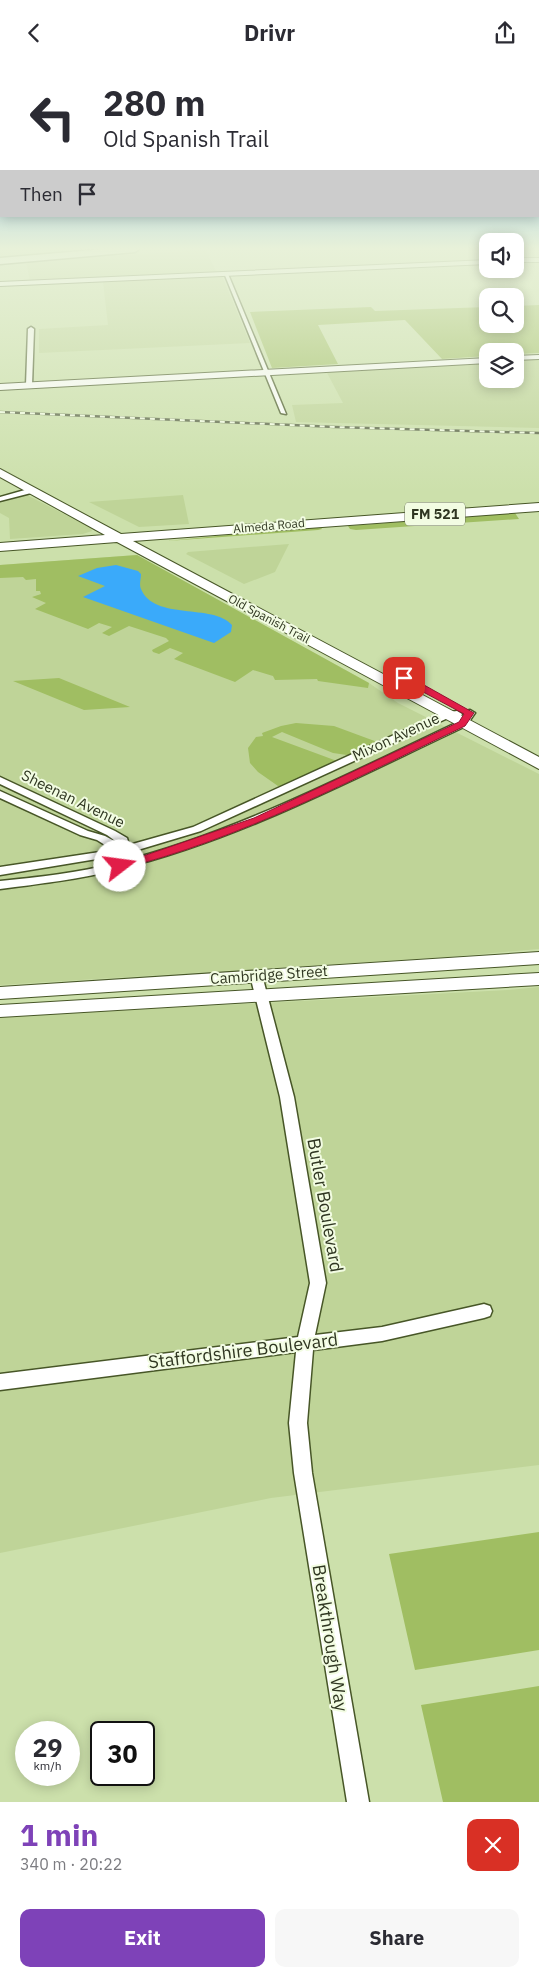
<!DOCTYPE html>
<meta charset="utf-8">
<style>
body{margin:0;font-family:"IBM Plex Sans",sans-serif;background:#f7f7f7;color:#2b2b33;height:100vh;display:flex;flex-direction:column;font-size:19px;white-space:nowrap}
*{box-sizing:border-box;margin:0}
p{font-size:16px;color:#7c7c81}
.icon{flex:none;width:28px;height:28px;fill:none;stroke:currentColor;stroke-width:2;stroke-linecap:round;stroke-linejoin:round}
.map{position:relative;height:1737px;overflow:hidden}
.side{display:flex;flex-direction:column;background:#fff;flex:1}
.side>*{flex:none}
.guide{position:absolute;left:0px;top:0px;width:540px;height:152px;box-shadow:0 2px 12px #0003;background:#fff;color:#2b2b33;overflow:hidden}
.fabs{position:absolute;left:479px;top:168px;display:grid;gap:10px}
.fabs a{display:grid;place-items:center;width:45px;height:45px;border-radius:10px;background:#fff;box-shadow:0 2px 12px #0003;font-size:25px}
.speed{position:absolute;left:15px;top:1656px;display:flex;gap:10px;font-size:25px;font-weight:700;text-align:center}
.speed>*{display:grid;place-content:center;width:65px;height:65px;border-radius:50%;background:#fff;box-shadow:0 2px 12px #0003;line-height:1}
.speed small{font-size:12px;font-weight:400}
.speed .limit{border:2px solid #111;border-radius:8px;background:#fff;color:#111}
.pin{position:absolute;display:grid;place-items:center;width:42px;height:42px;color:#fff;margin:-21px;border-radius:10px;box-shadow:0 2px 8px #0006}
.me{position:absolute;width:55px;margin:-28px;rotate:75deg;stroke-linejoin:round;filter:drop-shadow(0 0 4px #0008)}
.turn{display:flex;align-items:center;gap:18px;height:105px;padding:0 20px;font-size:22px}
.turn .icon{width:65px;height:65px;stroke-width:2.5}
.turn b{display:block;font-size:35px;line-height:42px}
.then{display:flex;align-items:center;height:48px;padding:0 20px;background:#0003;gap:10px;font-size:19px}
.round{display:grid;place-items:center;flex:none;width:52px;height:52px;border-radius:10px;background:#f7f7f7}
.overview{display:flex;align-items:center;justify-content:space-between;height:85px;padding:0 20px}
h1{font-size:30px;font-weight:700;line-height:38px;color:#7e42b8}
.button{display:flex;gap:10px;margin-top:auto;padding:10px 20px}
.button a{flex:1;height:58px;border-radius:10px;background:#7e42b8;color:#fff;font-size:20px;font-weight:700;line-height:58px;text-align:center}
.button a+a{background:#f7f7f7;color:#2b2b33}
header{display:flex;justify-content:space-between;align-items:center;height:65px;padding:0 20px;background:#fff;font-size:22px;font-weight:700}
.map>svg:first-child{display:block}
</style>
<header><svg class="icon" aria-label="back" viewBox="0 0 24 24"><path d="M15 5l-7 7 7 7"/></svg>Drivr<svg class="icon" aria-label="share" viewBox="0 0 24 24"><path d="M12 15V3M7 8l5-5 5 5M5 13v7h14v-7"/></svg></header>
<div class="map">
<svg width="539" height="1737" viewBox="0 0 539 1737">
<rect width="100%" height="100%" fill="#cce0ab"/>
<path fill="#bfd498" d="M 206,185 L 217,208 L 30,216 L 26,196 Z
M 222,211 L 250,278 L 39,288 L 39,264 L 108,260 L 103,217 Z
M 539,294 L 539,363 L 296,357 L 292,340 L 343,338 L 326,306 L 487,297 L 488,314 L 515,314 L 515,295 Z
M 27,430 L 91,463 L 92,466 L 83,469 L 10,474 L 9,453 L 0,448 L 0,438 Z
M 183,430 L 189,459 L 139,462 L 89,437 Z
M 289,479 L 275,507 L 244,519 L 186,489 L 188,487 Z
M 137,490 L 369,618 L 398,638 L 539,709 L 539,884 L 449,892 L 0,920 L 0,500 Z
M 539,922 L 539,1400 L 271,1433 L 0,1488 L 0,952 L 507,925 Z"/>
<path fill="#a0be62" d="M 539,240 L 539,288 L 515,289 L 515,286 L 488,286 L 487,291 L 442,294 L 405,255 L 318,260 L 338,299 L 272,303 L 250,247 L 371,242 L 375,246 L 487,242 L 488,259 L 515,259 L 515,241 Z
M 515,448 L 519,454 L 356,465 L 350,464 L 348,461 Z
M 320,461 L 322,464 L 318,465 L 167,476 Z
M 137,490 L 369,618 L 368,623 L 318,616 L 317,614 L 275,615 L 273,611 L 253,605 L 235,617 L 174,594 L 183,588 L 170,583 L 159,589 L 153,587 L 152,585 L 169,576 L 166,573 L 129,561 L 109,571 L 102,568 L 112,562 L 99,558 L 88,564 L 35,544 L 46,538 L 32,532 L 41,529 L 40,526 L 36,526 L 36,514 L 26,515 L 23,512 L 0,513 L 0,500 Z
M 59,613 L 130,642 L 84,645 L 13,616 Z
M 296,658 L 334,661 L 380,678 L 354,691 L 333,688 L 282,667 L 272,672 L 337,696 L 287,722 L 278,721 L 258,707 L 250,698 L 248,683 L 256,672 L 263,671 L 262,668 L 281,661 Z
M 539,1467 L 539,1585 L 415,1605 L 389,1489 Z
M 539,1621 L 539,1737 L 443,1737 L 421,1640 Z"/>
<path fill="#3aaafa" d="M 116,500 L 138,506 L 141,509 C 141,514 139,519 141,524 C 154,556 213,538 232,560 L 231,567 L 214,578 L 83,532 L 105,521 L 78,511 L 97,503 Z"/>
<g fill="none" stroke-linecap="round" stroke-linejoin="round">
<g stroke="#475627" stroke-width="3">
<path id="street" d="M 224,208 L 228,209 L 286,349 L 281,348 Z
M 31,262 L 34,264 L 32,320 L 29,322 L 26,320 L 28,264 Z
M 32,423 L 36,425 L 35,427 L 0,436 L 0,432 Z
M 470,645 L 475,648 L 466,661 C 353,714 241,774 120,804 C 80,814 40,819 0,824 L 0,816 C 39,812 78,808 116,798 C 236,768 347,709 458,657 L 466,646 Z
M 457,646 L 462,649 L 461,651 L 448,653 L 201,766 L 131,787 L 130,790 L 121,790 L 0,810 L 0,802 L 113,785 L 97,775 L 80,770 L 0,733 L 0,726 L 88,766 L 105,771 L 118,778 L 107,770 L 0,719 L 0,712 L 115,766 L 127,773 L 129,780 L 193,762 L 442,648 Z
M 256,906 L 262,910 L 294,1032 L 326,1218 L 315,1270 L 382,1262 L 484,1239 L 490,1241 L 492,1246 L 490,1251 L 484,1253 L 382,1276 L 313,1285 L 307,1358 L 312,1408 L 369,1737 L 347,1737 L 294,1408 L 289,1358 L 296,1287 L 0,1325 L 0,1309 L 298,1272 L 310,1218 L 280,1032 L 250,910 Z"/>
</g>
<g stroke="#475627" stroke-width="2">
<path id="secondary" d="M 515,193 L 539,193 L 539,197 L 515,197 Z
M 488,195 L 488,199 L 0,221 L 0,217 Z
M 539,290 L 539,294 L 515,295 L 515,291 Z
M 488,293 L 488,298 L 0,325 L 0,319 Z
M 539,887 L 539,899 L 0,934 L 0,922 Z
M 539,908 L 539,920 L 0,952 L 0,940 Z"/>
</g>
<g stroke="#475627" stroke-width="2">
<path id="primary" d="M 0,404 L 121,469 L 539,438 L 539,446 L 133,476 L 539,692 L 539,704 L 117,477 L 0,486 L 0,478 L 105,470 L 0,412 Z"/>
</g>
<g stroke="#475627" stroke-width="3">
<path id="highway" d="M 105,184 L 139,184 L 135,187 L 0,199 L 0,193 Z"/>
</g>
<use href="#street" fill="#fff" fill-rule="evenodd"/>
<use href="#secondary" fill="#fff" fill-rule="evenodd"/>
<use href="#primary" fill="#fff" fill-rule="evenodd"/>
<use href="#highway" fill="#fff" fill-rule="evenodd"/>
<g stroke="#5a6447" stroke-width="2.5">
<path id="rail" d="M 0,347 L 335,362 L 539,368"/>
</g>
<use href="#rail" stroke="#f2fce2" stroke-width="2" stroke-dasharray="5" stroke-linecap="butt"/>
</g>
<linearGradient id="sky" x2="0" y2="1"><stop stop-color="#62b0ef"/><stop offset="0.43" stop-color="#e8f1d9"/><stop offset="1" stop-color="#e8f1d9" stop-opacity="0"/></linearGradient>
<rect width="539" height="427" fill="url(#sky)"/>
<path fill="#e11d48" stroke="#92132f" d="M 401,611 L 408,611 L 474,648 L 465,661 C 353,714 241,774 120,804 L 114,801 L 254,753 L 459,657 L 464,649 L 401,615 Z"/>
<g text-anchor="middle" stroke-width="4" stroke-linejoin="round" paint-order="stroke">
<g font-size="12" fill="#2f3621" stroke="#f2fce2">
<text transform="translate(269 461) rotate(-5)" y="4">Almeda Road</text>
<text transform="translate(269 554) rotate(28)" y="4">Old Spanish Trail</text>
</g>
<rect fill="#f2fce2" stroke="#6a715b" stroke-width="1" x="405" y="437.5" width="60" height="23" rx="4"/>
<g font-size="14" font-weight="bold" fill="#2f3621">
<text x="435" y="454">FM 521</text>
</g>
<g font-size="15" fill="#2f3621" stroke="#f2fce2">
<text transform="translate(396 672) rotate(-25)" y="5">Mixon Avenue</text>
<text transform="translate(73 734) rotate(26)" y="5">Sheenan Avenue</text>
<text transform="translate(269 910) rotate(-4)" y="5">Cambridge Street</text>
</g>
<g font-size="18" fill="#2f3621" stroke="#f2fce2">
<text transform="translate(325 1140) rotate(80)" y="6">Butler Boulevard</text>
<text transform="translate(243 1286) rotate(-7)" y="6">Staffordshire Boulevard</text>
<text transform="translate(330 1573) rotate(81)" y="6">Breakthrough Way</text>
</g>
</g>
</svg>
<div class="fabs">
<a><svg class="icon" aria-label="sound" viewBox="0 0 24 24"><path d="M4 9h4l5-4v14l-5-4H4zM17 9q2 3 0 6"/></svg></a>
<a><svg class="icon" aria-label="search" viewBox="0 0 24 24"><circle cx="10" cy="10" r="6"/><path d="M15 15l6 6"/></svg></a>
<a><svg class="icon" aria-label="layers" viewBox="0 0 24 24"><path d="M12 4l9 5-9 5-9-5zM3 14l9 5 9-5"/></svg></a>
</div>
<div class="speed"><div>29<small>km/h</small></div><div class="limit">30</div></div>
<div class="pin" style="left:404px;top:613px;background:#d93025"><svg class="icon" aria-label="arrive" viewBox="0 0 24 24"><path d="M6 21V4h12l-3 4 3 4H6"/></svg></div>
<svg class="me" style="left:120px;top:801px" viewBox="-20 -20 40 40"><circle r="19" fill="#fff"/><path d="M0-13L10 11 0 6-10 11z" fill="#e11d48"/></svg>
<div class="guide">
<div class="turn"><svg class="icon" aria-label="left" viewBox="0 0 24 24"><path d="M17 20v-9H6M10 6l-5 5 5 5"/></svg><div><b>280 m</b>Old Spanish Trail</div></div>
<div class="then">Then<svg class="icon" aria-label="arrive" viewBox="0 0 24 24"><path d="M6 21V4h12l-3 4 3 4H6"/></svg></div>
</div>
</div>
<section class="side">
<div class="overview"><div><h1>1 min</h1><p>340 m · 20:22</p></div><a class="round" style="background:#d93025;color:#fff"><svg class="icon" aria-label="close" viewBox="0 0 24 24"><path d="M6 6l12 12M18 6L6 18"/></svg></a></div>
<div class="button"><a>Exit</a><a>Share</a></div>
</section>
